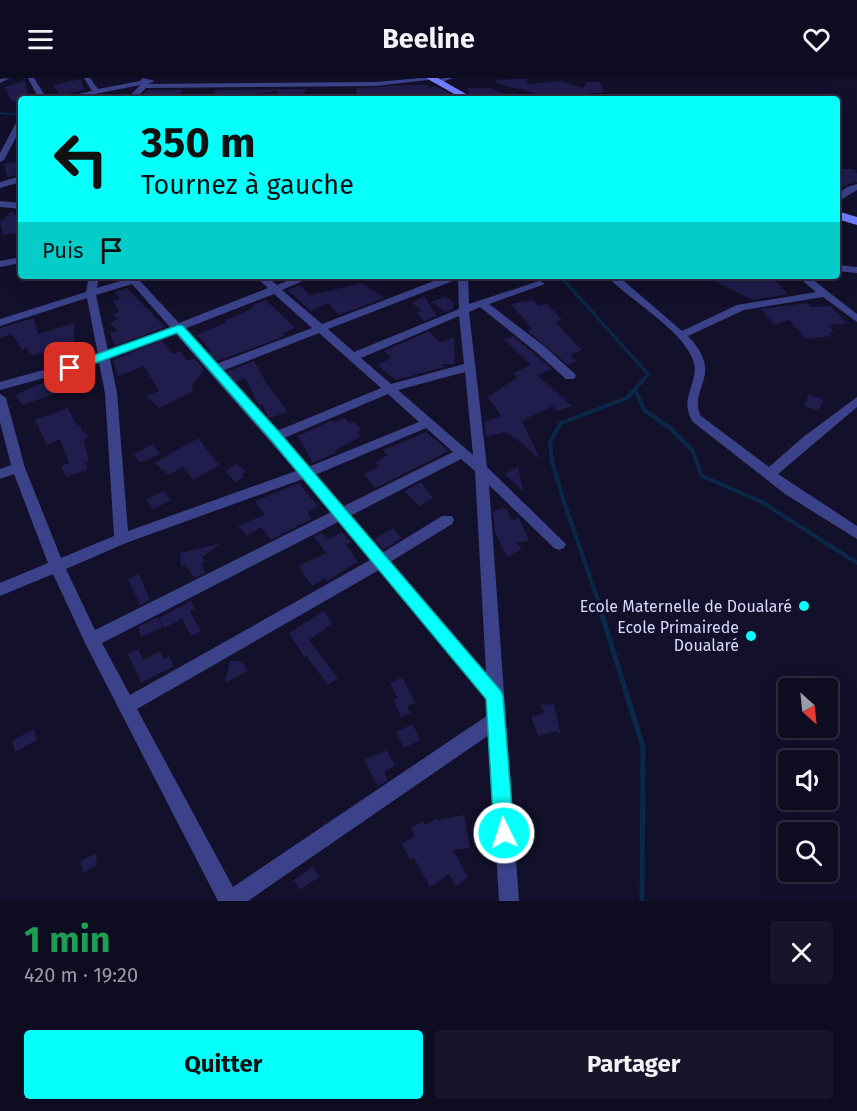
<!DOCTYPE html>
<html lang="fr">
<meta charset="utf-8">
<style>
body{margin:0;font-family:"Fira Sans",sans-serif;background:#171529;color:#f1f3f6;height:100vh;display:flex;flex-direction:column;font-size:22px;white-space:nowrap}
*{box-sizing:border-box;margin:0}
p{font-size:20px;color:#9b9ba5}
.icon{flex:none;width:33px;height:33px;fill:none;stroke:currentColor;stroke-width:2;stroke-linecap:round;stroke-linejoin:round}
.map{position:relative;height:823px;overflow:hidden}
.details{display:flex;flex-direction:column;background:#0e0c20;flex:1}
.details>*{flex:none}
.hud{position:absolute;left:18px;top:18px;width:822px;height:183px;border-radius:6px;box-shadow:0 6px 24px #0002,0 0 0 2px #2e2c3e;background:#05fffa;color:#111;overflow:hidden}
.needle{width:39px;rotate:153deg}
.buttons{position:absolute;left:778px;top:600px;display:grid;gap:12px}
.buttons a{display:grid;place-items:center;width:60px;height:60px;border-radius:6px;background:#0e0c20;box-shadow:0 6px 24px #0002,0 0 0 2px #2e2c3e;font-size:30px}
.pin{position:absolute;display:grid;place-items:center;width:51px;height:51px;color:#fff;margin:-26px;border-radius:12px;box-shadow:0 3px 9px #0006}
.me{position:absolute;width:66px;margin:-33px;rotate:356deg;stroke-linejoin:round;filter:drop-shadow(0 0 4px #0008)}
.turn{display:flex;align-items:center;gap:21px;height:126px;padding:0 24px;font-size:27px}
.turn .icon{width:78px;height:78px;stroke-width:2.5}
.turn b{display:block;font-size:42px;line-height:51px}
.then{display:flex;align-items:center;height:57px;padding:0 24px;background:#0003;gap:12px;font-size:22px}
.round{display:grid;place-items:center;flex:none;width:63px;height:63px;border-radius:6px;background:#171529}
.overview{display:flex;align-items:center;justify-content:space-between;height:102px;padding:0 24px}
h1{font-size:36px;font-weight:700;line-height:45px;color:#1e9e55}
.primary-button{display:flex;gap:12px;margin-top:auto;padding:12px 24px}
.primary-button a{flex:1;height:69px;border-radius:6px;background:#05fffa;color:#111;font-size:24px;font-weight:700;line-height:69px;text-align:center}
.primary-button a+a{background:#171529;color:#f1f3f6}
header{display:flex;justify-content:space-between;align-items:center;height:78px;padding:0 24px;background:#0e0c20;font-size:27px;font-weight:700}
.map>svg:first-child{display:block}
</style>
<header><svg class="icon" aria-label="menu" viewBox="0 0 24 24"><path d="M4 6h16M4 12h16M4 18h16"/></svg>Beeline<svg class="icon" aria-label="heart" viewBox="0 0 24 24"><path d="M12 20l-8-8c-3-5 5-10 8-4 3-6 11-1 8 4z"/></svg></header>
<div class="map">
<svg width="857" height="823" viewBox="0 0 857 823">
<rect width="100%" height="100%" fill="#12102a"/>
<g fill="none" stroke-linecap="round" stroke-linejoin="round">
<path stroke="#0a2949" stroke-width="2" d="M 0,35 L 21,37"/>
<path stroke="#0a2949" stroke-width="3" d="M 560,198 L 648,296 L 642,303"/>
<path stroke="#0a2949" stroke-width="4" d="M 635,311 L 644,332 L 669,349 L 692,372 L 702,398 L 762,424 L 857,485
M 600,528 L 563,421 L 552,383 L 550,364 L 561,345 L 627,320 L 643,302"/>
<path stroke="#0a2949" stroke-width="5" d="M 599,527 L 643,669 L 642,823"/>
</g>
<path fill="#201c4b" d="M 81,1 L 84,12 L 60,17 L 53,7 Z
M 526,1 L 528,6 L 560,3 L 584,10 L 586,4 L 598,4 L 601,5 L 604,15 L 588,15 L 577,21 L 557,21 L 495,5 L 496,2 Z
M 25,3 L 29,20 L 12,23 L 4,9 Z
M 406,7 L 428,7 L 428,10 L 436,8 L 458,21 L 385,20 L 387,16 L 356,17 L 357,10 Z
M 467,10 L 491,10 L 512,21 L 477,21 L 469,15 Z
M 306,11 L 301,21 L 276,20 L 278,13 L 254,16 L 253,18 L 245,18 L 244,21 L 212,20 L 216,12 Z
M 182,12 L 180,19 L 141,18 L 148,12 Z
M 21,83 L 21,96 L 7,99 L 4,86 Z
M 841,91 L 854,91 L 857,96 L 857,104 L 846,107 L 838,113 L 837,96 L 843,96 Z
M 12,133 L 21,144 L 21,155 L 3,157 L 0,144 Z
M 705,198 L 771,198 L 788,216 L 753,222 Z
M 362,205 L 384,220 L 339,237 L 328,225 L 311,233 L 287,212 L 300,207 L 310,217 Z
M 127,210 L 165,249 L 115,268 L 110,255 L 118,253 L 110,245 L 118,241 L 113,236 L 119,234 L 113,223 L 120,221 L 115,214 Z
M 424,218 L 437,238 L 424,243 L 417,235 L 422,233 L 412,225 Z
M 445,219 L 453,223 L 453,231 L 445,234 L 431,224 Z
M 266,222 L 295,250 L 283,255 L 285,258 L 217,283 L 208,274 L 211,273 L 197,257 L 227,244 L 225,242 L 243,235 L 254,229 L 252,227 Z
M 533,222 L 539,228 L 547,226 L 562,242 L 555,244 L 582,272 L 570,277 L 577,283 L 568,287 L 528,253 L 532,251 L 511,226 Z
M 807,225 L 811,229 L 831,228 L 847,246 L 828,247 L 834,254 L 829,255 L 831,258 L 806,261 L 789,242 L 774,247 L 761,231 Z
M 34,240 L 38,256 L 74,245 L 74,273 L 55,279 L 54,270 L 33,278 L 26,270 L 22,272 L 12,256 L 0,260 L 0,250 Z
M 429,253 L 439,264 L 454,260 L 455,286 L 442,286 L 444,289 L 396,302 L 377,287 L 391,280 L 384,273 Z
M 513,258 L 552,291 L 537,297 L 572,328 L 557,333 L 553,328 L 522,343 L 540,381 L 519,363 L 505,354 L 486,359 L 484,344 L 501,338 L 488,319 L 517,299 L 513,295 L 531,287 L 504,262 Z
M 162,262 L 172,276 L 180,273 L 187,283 L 194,280 L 204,292 L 191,309 L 194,313 L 159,330 L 146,318 L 159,313 L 144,288 L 118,298 L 113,282 Z
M 254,283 L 266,304 L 288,334 L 269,340 L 262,326 L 259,327 L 245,300 L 235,304 L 226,294 Z
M 83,292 L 83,306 L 22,327 L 15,317 L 54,300 Z
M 809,316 L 824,322 L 818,333 L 804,328 Z
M 68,330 L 77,348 L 80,346 L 82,353 L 89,357 L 84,362 L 89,384 L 86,385 L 87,392 L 66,399 L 61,388 L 69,385 L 60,361 L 47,367 L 35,342 Z
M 345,340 L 349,345 L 354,343 L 361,352 L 357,354 L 360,359 L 334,373 L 336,375 L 313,385 L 298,358 L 332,342 L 334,344 Z
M 426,354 L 449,373 L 375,410 L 364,396 L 379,389 L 375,385 L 387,377 L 383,372 Z
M 198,360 L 219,387 L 194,402 L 182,389 L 169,397 L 154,385 Z
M 153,366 L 160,376 L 140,385 L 134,376 Z
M 237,386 L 245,394 L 242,396 L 244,399 L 235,404 L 225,393 Z
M 518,389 L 523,413 L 504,396 Z
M 421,404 L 433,420 L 419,428 L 404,413 Z
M 299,405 L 318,428 L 308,434 L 311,441 L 271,462 L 261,449 L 247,458 L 238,448 L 264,437 L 255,423 Z
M 164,413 L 171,422 L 153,431 L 146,421 Z
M 502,430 L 507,431 L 511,443 L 519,439 L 529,463 L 516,465 L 522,471 L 507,479 L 495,454 L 493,433 Z
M 393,450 L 402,460 L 383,472 L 374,461 Z
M 342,454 L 351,464 L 346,466 L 358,484 L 326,503 L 324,500 L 312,508 L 298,488 L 326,475 L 314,459 L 321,455 L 329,461 Z
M 222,465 L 202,479 L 205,483 L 201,485 L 205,495 L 194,500 L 185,486 L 181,489 L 180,475 Z
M 139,496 L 150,522 L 140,527 L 128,501 Z
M 191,523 L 195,531 L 190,534 L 201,553 L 191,558 L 182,541 L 164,550 L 159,540 Z
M 324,533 L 332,546 L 309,562 L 338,600 L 328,607 L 306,578 L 304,579 L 289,555 Z
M 158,539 L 163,549 L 141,559 L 138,549 Z
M 138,571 L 143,582 L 160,573 L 164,581 L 169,578 L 174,588 L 141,605 L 128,576 Z
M 230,583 L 242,583 L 248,593 L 225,605 Z
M 402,599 L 415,625 L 407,628 L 410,635 L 401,639 L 393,622 L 398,620 L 390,606 Z
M 554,626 L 561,658 L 557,653 L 538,658 L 531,638 L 545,635 L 540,627 Z
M 413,646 L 420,662 L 404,670 L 396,654 Z
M 34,651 L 37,662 L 15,674 L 12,663 Z
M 387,672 L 395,688 L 384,694 L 388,702 L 378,708 L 364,682 Z
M 464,737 L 470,770 L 453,772 L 468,799 L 456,808 L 449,796 L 430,809 L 414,780 L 410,782 L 402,766 L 414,758 L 411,750 L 423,743 L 425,747 L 437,740 L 438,742 Z
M 96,775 L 97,787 L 83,795 L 81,783 Z
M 313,788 L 319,799 L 300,812 L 294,802 Z"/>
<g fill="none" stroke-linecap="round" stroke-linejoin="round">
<path fill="#3b4289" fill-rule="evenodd" d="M 10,0 L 0,5 L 0,1 Z
M 28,0 L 34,0 L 47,21 L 39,21 Z
M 84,0 L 90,0 L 98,11 L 140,3 L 143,0 L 155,3 L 148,6 L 376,4 L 421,0 L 436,1 L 376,8 L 146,10 L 135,21 L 127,21 L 140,7 L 70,21 L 55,21 L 92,13 Z
M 443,0 L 453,0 L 438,6 L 435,4 Z
M 589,17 L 608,17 L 612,19 L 609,21 L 579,21 Z
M 21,41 L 21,50 L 4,82 L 0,84 L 0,75 L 17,43 Z
M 21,98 L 21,104 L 0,110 L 0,104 Z
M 857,106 L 857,112 L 837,124 L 837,117 L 847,109 Z
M 0,123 L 21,125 L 21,131 L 0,129 Z
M 21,179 L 21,185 L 0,189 L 0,183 Z
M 837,187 L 857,189 L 857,195 L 837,193 Z
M 89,198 L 99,198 L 97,210 L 127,201 L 125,198 L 151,198 L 140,203 L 179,245 L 268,210 L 255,198 L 266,198 L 277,207 L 300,198 L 314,198 L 282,212 L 322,246 L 447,198 L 468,198 L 469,226 L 536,204 L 540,203 L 545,206 L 489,226 L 544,268 L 574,295 L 576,298 L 574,301 L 566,301 L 536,274 L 480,229 L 469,234 L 487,389 L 566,466 L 564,470 L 559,472 L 554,470 L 489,407 L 519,823 L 499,823 L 489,657 L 248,823 L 218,823 L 86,567 L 53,496 L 0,518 L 0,505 L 48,485 L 14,396 L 0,401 L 0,391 L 11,387 L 0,344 L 0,316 L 6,320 L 25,390 L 61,480 L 114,458 L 105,315 L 99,285 L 0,312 L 0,304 L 98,277 L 87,220 L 0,248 L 0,241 L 86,214 ZM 458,201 L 459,231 L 354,274 L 328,251 ZM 132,206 L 170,249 L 108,273 L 96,217 ZM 274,216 L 312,250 L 216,286 L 184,251 ZM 459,238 L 464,286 L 391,306 L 361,280 ZM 175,255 L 296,393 L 128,453 L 117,315 L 110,281 ZM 319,255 L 381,310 L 277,353 L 222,293 ZM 465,294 L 473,377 L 398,312 ZM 388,316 L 419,344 L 308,389 L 284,360 ZM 426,350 L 453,374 L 342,429 L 315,397 ZM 461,381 L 475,393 L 486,595 L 390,484 L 452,446 L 454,442 L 452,438 L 442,438 L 382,475 L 350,438 ZM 303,401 L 331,434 L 95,552 L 66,491 L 126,465 ZM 338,444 L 370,482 L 130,617 L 102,565 ZM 379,492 L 488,622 L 488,637 L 233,809 L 137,631 Z
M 607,198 L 618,198 L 682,253 L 737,227 L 816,214 L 797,198 L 808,198 L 857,236 L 857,244 L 823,219 L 744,232 L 688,258 C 726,298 687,310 701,338 L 769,389 L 802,360 L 857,319 L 857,329 L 778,396 L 857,448 L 857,461 L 785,416 L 693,344 C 677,319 701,305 693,282 C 682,251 629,222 607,198 Z"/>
<path fill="#707eff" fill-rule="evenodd" d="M 426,0 L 438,0 L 475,21 L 463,21 Z
M 837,133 L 857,139 L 857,147 L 837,141 Z"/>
</g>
<path fill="#05fffa" stroke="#03a6a2" stroke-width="1.5" d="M 179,247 L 183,248 L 280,355 L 501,613 L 503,618 L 514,755 L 511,762 L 504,765 L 497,762 L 494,755 L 486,621 L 271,362 L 177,255 L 74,293 L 70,294 L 64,290 L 66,287 Z"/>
<g fill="#05fffa" stroke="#12102a" stroke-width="2">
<circle cx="804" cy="528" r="6"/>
<circle cx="751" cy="558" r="6"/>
</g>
<g text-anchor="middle" stroke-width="6" stroke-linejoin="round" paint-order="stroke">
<g font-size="16" fill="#d9d9ff" stroke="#12102a" text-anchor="end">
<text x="792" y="534">Ecole Maternelle de Doualaré</text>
<text x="739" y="555">Ecole Primairede<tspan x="739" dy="18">Doualaré</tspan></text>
</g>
</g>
</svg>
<div class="buttons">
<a><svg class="needle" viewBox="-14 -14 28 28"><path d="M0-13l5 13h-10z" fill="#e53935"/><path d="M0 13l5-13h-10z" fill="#9b9ba5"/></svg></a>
<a><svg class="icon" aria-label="sound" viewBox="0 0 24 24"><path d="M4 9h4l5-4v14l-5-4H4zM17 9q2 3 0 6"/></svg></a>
<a><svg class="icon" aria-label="search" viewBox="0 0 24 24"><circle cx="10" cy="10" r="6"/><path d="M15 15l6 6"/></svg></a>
</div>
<div class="pin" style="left:70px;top:290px;background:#d93025"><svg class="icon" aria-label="arrive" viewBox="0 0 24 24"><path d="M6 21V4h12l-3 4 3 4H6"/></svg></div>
<svg class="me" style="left:504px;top:755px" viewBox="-20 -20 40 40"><circle r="17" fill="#05fffa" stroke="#fff" stroke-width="3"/><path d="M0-11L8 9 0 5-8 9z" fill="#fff"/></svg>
<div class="hud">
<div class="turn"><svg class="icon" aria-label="left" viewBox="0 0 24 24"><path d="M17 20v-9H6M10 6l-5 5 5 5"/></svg><div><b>350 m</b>Tournez à gauche</div></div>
<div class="then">Puis<svg class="icon" aria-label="arrive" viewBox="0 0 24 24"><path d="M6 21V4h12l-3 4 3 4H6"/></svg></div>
</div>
</div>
<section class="details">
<div class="overview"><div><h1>1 min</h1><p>420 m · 19:20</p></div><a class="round"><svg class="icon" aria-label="close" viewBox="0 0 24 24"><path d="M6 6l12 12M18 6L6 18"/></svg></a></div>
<div class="primary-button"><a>Quitter</a><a>Partager</a></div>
</section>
